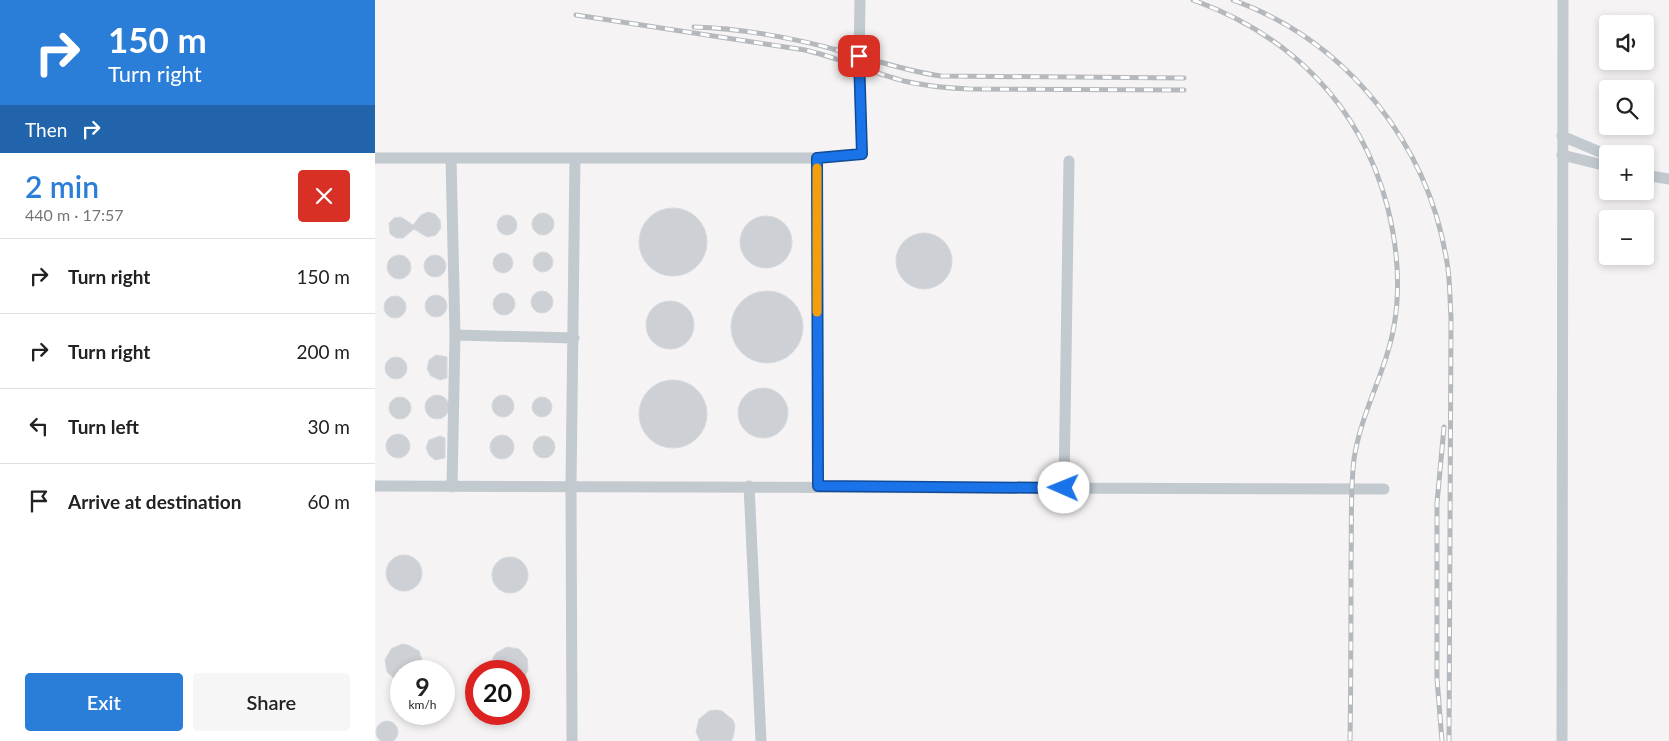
<!DOCTYPE html>
<meta charset="utf-8">
<style>
body{margin:0;font-family:Lato,sans-serif;background:#f6f6f6;color:#222;height:100vh;display:flex;flex-direction:column;font-size:19px;white-space:nowrap}
*{box-sizing:border-box;margin:0}
p{font-size:16px;color:#767676}
.icon{flex:none;width:28px;height:28px;fill:none;stroke:currentColor;stroke-width:2;stroke-linecap:round;stroke-linejoin:round}
.map{position:relative;flex:1;overflow:hidden}
.panel{display:flex;flex-direction:column;background:#fff;width:375px}
.panel>*{flex:none}
.hud{background:#2a7ed8;color:#fff;overflow:hidden}
.fabs{position:absolute;left:1224px;top:15px;display:grid;gap:10px}
.fabs a{display:grid;place-items:center;width:55px;height:55px;border-radius:5px;background:#fff;box-shadow:0 2px 8px #0003;font-size:25px}
.speed{position:absolute;left:15px;top:660px;display:flex;gap:10px;font-size:25px;font-weight:700;text-align:center}
.speed>*{display:grid;place-content:center;width:65px;height:65px;border-radius:50%;background:#fff;box-shadow:0 2px 8px #0003;line-height:1}
.speed small{font-size:12px;font-weight:400}
.speed .limit{border:8px solid #d22;background:#fff;color:#111}
.pin{position:absolute;display:grid;place-items:center;width:42px;height:42px;color:#fff;margin:-21px;border-radius:10px;box-shadow:0 2px 8px #0006}
.me{position:absolute;width:55px;margin:-28px;rotate:271deg;stroke-linejoin:round;filter:drop-shadow(0 0 4px #0008)}
.turn{display:flex;align-items:center;gap:18px;height:105px;padding:0 25px;font-size:22px}
.turn .icon{width:65px;height:65px;stroke-width:2.5}
.turn b{display:block;font-size:35px;line-height:42px}
.then{display:flex;align-items:center;height:48px;padding:0 25px;background:#0003;gap:10px;font-size:19px}
.round{display:grid;place-items:center;flex:none;width:52px;height:52px;border-radius:5px;background:#f6f6f6}
.headline{display:flex;align-items:center;justify-content:space-between;height:85px;padding:0 25px}
h1{font-size:30px;font-weight:600;line-height:38px;color:#2a7ed8}
.primary-button{display:flex;gap:10px;margin-top:auto;padding:10px 25px}
.primary-button a{flex:1;height:58px;border-radius:5px;background:#2a7ed8;color:#fff;font-size:20px;font-weight:600;line-height:58px;text-align:center}
.primary-button a+a{background:#f6f6f6;color:#222}
ul{padding:0;list-style:none}
li{display:flex;align-items:center;gap:15px;height:75px;padding:0 25px;border-top:1px solid #e0e0e0}
li div{flex:1}
li b{display:block;font-size:19px}
li em{font-style:normal}
main{display:flex;flex:1;min-height:0}
.map>svg:first-child{display:block}
</style>
<main>
<section class="panel">
<div class="hud">
<div class="turn"><svg class="icon" aria-label="right" viewBox="0 0 24 24"><path d="M7 20v-9h11M14 6l5 5-5 5"/></svg><div><b>150 m</b>Turn right</div></div>
<div class="then">Then<svg class="icon" aria-label="right" viewBox="0 0 24 24"><path d="M7 20v-9h11M14 6l5 5-5 5"/></svg></div>
</div>
<div class="headline"><div><h1>2 min</h1><p>440 m · 17:57</p></div><a class="round" style="background:#d93025;color:#fff"><svg class="icon" aria-label="close" viewBox="0 0 24 24"><path d="M6 6l12 12M18 6L6 18"/></svg></a></div>
<ul>
<li><svg class="icon" aria-label="right" viewBox="0 0 24 24"><path d="M7 20v-9h11M14 6l5 5-5 5"/></svg><div><b>Turn right</b></div><em>150 m</em></li>
<li><svg class="icon" aria-label="right" viewBox="0 0 24 24"><path d="M7 20v-9h11M14 6l5 5-5 5"/></svg><div><b>Turn right</b></div><em>200 m</em></li>
<li><svg class="icon" aria-label="left" viewBox="0 0 24 24"><path d="M17 20v-9H6M10 6l-5 5 5 5"/></svg><div><b>Turn left</b></div><em>30 m</em></li>
<li><svg class="icon" aria-label="arrive" viewBox="0 0 24 24"><path d="M6 21V4h12l-3 4 3 4H6"/></svg><div><b>Arrive at destination</b></div><em>60 m</em></li>
</ul>
<div class="primary-button"><a>Exit</a><a>Share</a></div>
</section>
<div class="map">
<svg width="1294" height="741" viewBox="0 0 1294 741">
<rect width="100%" height="100%" fill="#f5f3f3"/>
<path fill="#cdd0d4" stroke="#d7d9dd" d="M264 242a34 34 0 1 1 68 0a34 34 0 1 1-68 0Z
M 53,212 L 60,214 L 65,220 L 66,228 L 61,235 L 52,237 L 39,229 L 28,238 L 21,238 L 15,234 L 14,223 L 19,218 L 26,217 L 38,225 L 46,215 Z
M157 224a11 11 0 1 1 22 0a11 11 0 1 1-22 0Z
M122 225a10 10 0 1 1 20 0a10 10 0 1 1-20 0Z
M365 242a26 26 0 1 1 52 0a26 26 0 1 1-52 0Z
M521 261a28 28 0 1 1 56 0a28 28 0 1 1-56 0Z
M158 262a10 10 0 1 1 20 0a10 10 0 1 1-20 0Z
M118 263a10 10 0 1 1 20 0a10 10 0 1 1-20 0Z
M49 266a11 11 0 1 1 22 0a11 11 0 1 1-22 0Z
M12 267a12 12 0 1 1 24 0a12 12 0 1 1-24 0Z
M156 302a11 11 0 1 1 22 0a11 11 0 1 1-22 0Z
M356 327a36 36 0 1 1 72 0a36 36 0 1 1-72 0Z
M118 304a11 11 0 1 1 22 0a11 11 0 1 1-22 0Z
M50 306a11 11 0 1 1 22 0a11 11 0 1 1-22 0Z
M9 307a11 11 0 1 1 22 0a11 11 0 1 1-22 0Z
M271 325a24 24 0 1 1 48 0a24 24 0 1 1-48 0Z
M 61,355 L 72,357 L 72,378 L 65,380 L 56,376 L 52,369 L 54,360 Z
M10 368a11 11 0 1 1 22 0a11 11 0 1 1-22 0Z
M264 414a34 34 0 1 1 68 0a34 34 0 1 1-68 0Z
M363 413a25 25 0 1 1 50 0a25 25 0 1 1-50 0Z
M117 406a11 11 0 1 1 22 0a11 11 0 1 1-22 0Z
M50 407a12 12 0 1 1 24 0a12 12 0 1 1-24 0Z
M157 407a10 10 0 1 1 20 0a10 10 0 1 1-20 0Z
M14 408a11 11 0 1 1 22 0a11 11 0 1 1-22 0Z
M11 446a12 12 0 1 1 24 0a12 12 0 1 1-24 0Z
M115 447a12 12 0 1 1 24 0a12 12 0 1 1-24 0Z
M158 447a11 11 0 1 1 22 0a11 11 0 1 1-22 0Z
M 65,436 L 70,438 L 70,458 L 60,460 L 54,455 L 51,448 L 54,440 Z
M11 573a18 18 0 1 1 36 0a18 18 0 1 1-36 0Z
M117 575a18 18 0 1 1 36 0a18 18 0 1 1-36 0Z
M 27,644 L 33,645 L 44,651 L 48,663 L 46,671 L 26,671 L 26,684 L 12,672 L 10,660 L 16,649 Z
M 132,647 L 144,649 L 152,658 L 153,670 L 144,688 L 144,671 L 118,671 L 118,658 L 121,653 Z
M 341,710 L 347,711 L 358,720 L 360,726 L 358,738 L 356,741 L 325,741 L 321,732 L 324,719 L 334,711 Z
M1 732a11 11 0 1 1 22 0a11 11 0 1 1-22 0Z"/>
<g fill="none" stroke-linecap="round" stroke-linejoin="round">
<path stroke="#c2cad0" stroke-width="11" d="M 1187,136 L 1232,155
M 1187,155 L 1232,166
M 0,158 L 442,158 L 487,154 L 484,66 L 485,0
M 76,158 L 80,335 L 77,487
M 442,158 L 443,486
M 1270,175 L 1294,179
M 80,335 L 199,338
M 0,486 L 1009,489
M 374,486 L 386,741
M 689,488 L 694,161
M 197,741 L 196,486 L 200,158
M 1187,741 L 1188,0"/>
<g stroke="#b5b8bc" stroke-width="5">
<path id="rail" d="M 818,0 C 915,35 985,104 1012,205 C 1022,244 1026,286 1019,326 C 1011,372 986,412 979,459 C 975,493 977,529 976,564 C 976,623 976,682 975,741
M 858,0 C 974,42 1056,147 1073,269 C 1075,285 1075,302 1076,318 L 1074,741
M 201,15 L 430,50 C 464,58 495,72 529,81 C 550,86 572,88 594,89 L 809,90
M 319,27 C 363,28 419,38 462,50 C 497,59 530,71 566,76 L 809,78
M 1067,741 L 1062,679 L 1062,503 L 1069,427"/>
</g>
<use href="#rail" stroke="#fff" stroke-width="3" stroke-dasharray="9" stroke-linecap="butt"/>
</g>
<g fill="none" stroke-linecap="round" stroke-linejoin="round">
<g stroke="#114b97" stroke-width="12">
<path id="route" d="M 484,56 L 487,154 L 442,158 L 443,486 L 689,488"/>
</g>
<use href="#route" stroke="#1a73e8" stroke-width="9"/>
<path stroke="#f59e0b" stroke-width="9" d="M 442,168 L 442,312"/>
</g>
</svg>
<div class="fabs">
<a><svg class="icon" aria-label="sound" viewBox="0 0 24 24"><path d="M4 9h4l5-4v14l-5-4H4zM17 9q2 3 0 6"/></svg></a>
<a><svg class="icon" aria-label="search" viewBox="0 0 24 24"><circle cx="10" cy="10" r="6"/><path d="M15 15l6 6"/></svg></a>
<a>+</a>
<a>−</a>
</div>
<div class="speed"><div>9<small>km/h</small></div><div class="limit">20</div></div>
<div class="pin" style="left:484px;top:56px;background:#d93025"><svg class="icon" aria-label="arrive" viewBox="0 0 24 24"><path d="M6 21V4h12l-3 4 3 4H6"/></svg></div>
<svg class="me" style="left:689px;top:488px" viewBox="-20 -20 40 40"><circle r="19" fill="#fff"/><path d="M0-13L10 11 0 6-10 11z" fill="#1a73e8"/></svg>
</div>
</main>
